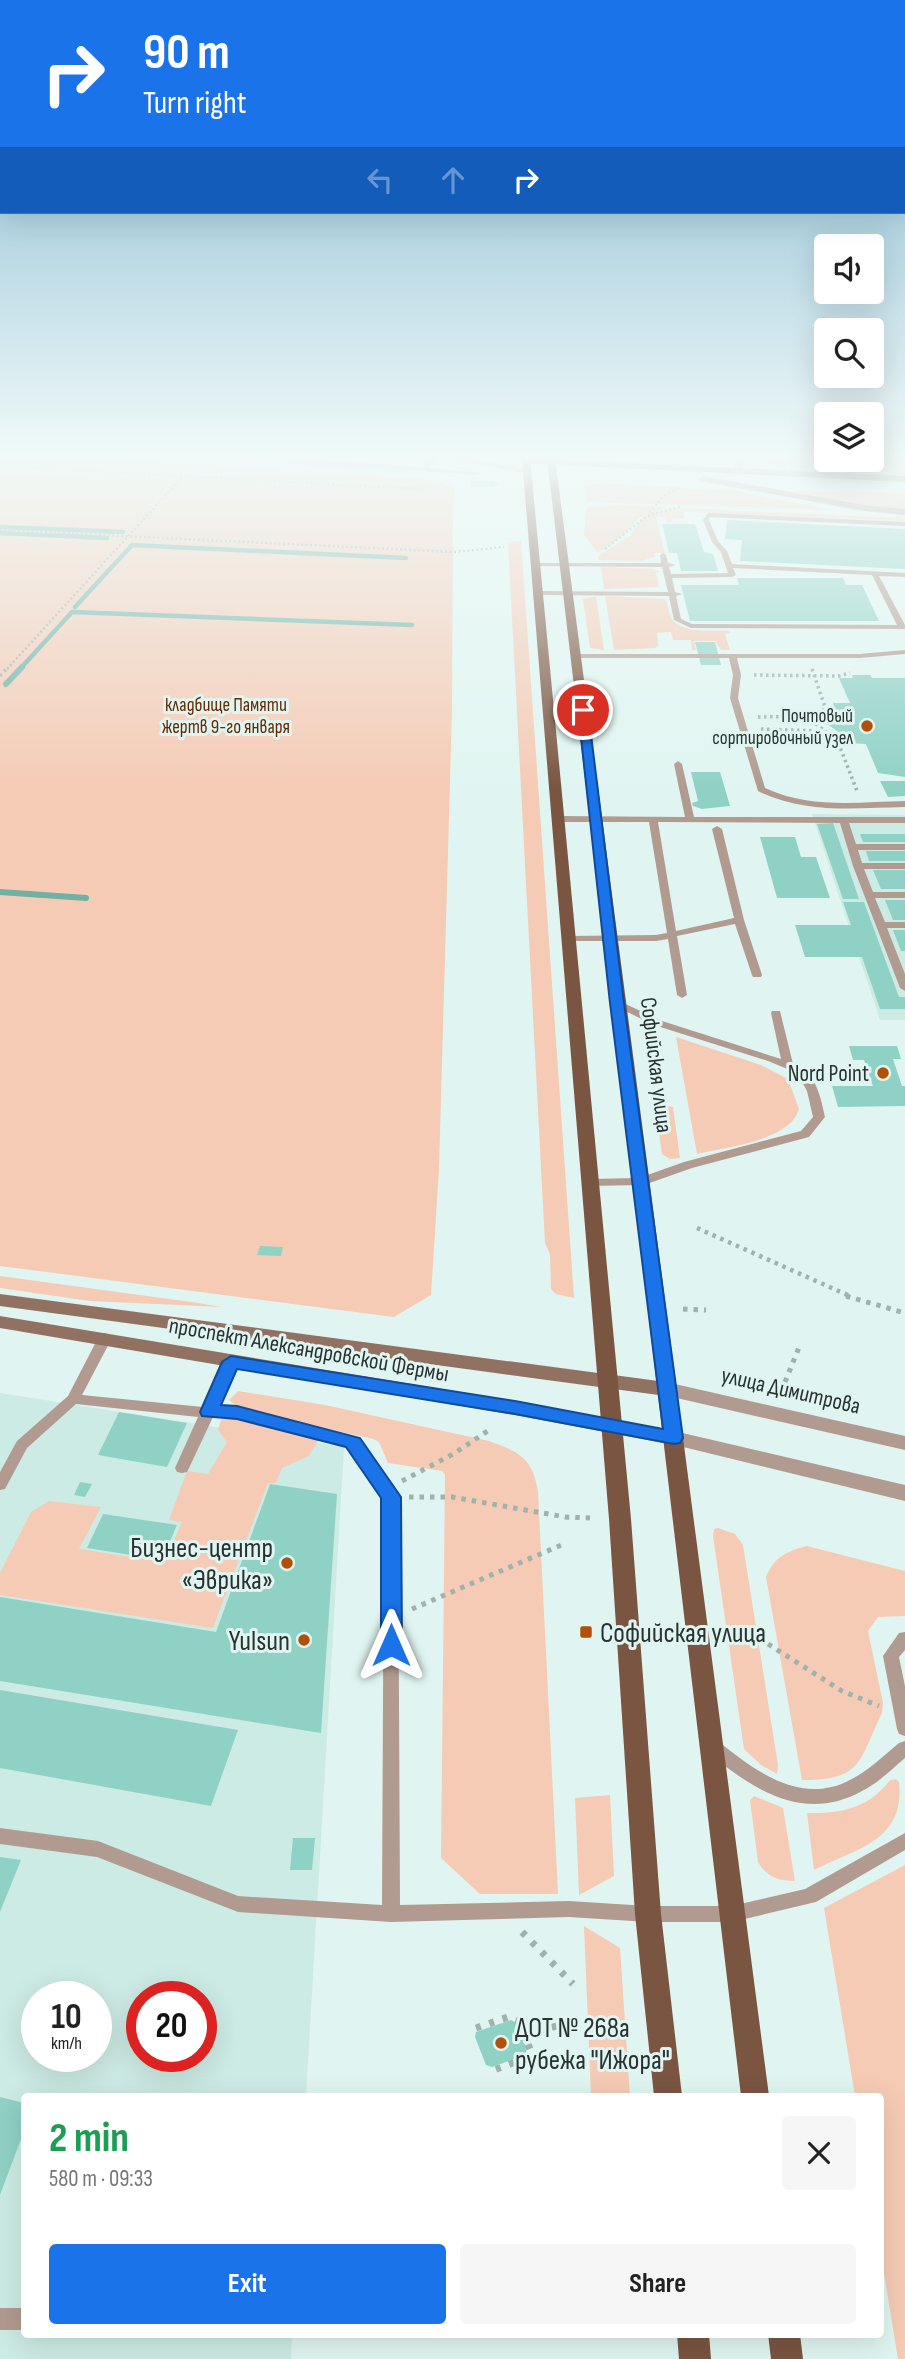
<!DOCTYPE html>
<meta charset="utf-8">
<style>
body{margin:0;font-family:"Sofia Sans Condensed",sans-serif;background:#f6f6f6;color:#222;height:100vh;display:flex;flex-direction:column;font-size:26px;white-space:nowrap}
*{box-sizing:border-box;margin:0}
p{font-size:23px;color:#767676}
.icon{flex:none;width:38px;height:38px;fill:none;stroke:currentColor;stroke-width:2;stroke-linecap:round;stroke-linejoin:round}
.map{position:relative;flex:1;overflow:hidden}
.sheet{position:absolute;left:21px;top:2093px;width:863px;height:245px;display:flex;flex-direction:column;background:#fff;border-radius:7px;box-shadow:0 7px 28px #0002}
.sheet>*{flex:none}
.guide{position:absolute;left:0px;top:0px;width:906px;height:214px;box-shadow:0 7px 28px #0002;background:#1a73e8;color:#fff;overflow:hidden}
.controls{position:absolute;left:814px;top:234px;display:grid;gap:14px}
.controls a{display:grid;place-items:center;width:70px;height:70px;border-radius:7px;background:#fff;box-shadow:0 7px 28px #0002;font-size:35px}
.speed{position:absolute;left:21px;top:1981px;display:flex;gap:14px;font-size:35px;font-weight:700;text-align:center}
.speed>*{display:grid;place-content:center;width:91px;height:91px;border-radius:50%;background:#fff;box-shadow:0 7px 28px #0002;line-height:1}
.speed small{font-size:18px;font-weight:400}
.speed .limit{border:10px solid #d22;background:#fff;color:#111}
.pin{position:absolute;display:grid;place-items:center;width:60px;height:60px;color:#fff;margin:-30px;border:4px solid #fff;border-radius:50%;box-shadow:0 2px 7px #0007}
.me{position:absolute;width:77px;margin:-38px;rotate:0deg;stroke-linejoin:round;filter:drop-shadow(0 0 5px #0008)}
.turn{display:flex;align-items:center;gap:24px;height:147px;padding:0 28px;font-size:32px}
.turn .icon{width:91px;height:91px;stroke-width:2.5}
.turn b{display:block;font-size:49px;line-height:60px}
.lanes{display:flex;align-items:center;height:66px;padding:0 28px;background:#0003;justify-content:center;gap:35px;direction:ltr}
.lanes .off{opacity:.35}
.round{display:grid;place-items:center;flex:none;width:74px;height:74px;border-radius:7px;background:#f6f6f6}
.headline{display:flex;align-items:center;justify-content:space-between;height:119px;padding:0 28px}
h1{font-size:42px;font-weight:700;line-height:52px;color:#1e9e55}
.cta{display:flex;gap:14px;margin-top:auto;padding:14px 28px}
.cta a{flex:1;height:80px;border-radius:7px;background:#1a73e8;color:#fff;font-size:28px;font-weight:700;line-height:80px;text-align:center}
.cta a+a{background:#f6f6f6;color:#222}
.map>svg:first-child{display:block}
</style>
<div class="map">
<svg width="905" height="2359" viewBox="0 0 905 2359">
<rect width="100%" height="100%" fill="#e0f5f1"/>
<path fill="#ccebe4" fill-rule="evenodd" d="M 167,458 L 404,458 L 415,459 L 411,471 L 405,475 Z
M 812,814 L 905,815 L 905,1020 L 880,1020 Z
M 0,1393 L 344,1447 L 306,2096 L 24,2096 L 24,2334 L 292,2335 L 291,2359 L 0,2359 ZM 37,1997 L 96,1997 L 96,2056 L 37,2056 ZM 142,1997 L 201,1997 L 201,2056 L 142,2056 Z"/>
<path fill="#f5cbb5" d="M 0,458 L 90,458 L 424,479 L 455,487 L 453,515 L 452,710 L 439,1169 L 431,1295 L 394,1317 L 0,1266 Z
M 769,458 L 905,459 L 905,474 L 766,466 Z
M 599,483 L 735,491 L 833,510 L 587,502 L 584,486 Z
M 798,491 L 905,493 L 905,510 L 863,506 L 796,493 Z
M 617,505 L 667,507 L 655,512 L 677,508 L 905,518 L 905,521 L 684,512 L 684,519 L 672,519 L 672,522 L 666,522 L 664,517 L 656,517 L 665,553 L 654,553 L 655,557 L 640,561 L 599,560 L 598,556 L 630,536 L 642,518 L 652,512 L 638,519 L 625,534 L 598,553 L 584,535 L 586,510 L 590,507 Z
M 521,541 L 574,1298 L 556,1294 L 551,1289 L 550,1254 L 545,1243 L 508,542 Z
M 601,567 L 653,569 L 660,572 L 656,572 L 659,587 L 604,589 Z
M 596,596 L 604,650 L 590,648 L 583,599 Z
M 605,596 L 665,599 C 669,605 668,614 673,620 C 683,634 715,630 729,631 L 730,633 L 725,634 L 730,650 L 721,650 L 715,641 L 694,641 L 696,650 L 692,650 L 691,640 L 673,640 L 671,632 L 657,633 L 658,645 L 655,648 L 614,650 Z
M 676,1037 L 761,1065 L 788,1079 L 799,1109 C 790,1141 725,1147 697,1154 Z
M 662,1105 L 673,1107 L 680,1158 L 670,1159 L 662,1154 L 655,1107 Z
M 0,1276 L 191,1302 L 222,1307 L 90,1301 L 0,1288 Z
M 238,1391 L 325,1405 L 489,1441 C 519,1452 533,1458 538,1492 L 558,1894 L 480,1894 L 441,1858 L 445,1475 L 442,1471 L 388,1463 L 379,1442 L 373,1439 L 239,1408 L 229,1400 Z
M 236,1418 L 320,1438 L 309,1456 L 282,1468 L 276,1483 L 268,1483 L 213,1628 L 0,1595 L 0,1573 L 31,1512 L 49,1501 L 101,1507 L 79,1549 L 164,1562 L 182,1522 L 169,1520 L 187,1471 L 208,1474 L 227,1442 L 218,1430 L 221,1420 Z
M 718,1528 L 735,1534 L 743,1545 L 778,1765 L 777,1774 L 761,1765 L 744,1749 L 713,1536 L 714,1529 Z
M 807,1546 L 905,1571 L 905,1616 L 878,1617 L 868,1631 L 883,1703 L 882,1713 C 858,1762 863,1780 802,1780 L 766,1577 C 774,1557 787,1551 807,1546 Z
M 896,1779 L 899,1782 C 905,1841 858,1848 814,1870 L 807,1813 C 841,1814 869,1808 890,1780 Z
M 610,1795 L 614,1876 L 579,1895 L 575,1798 Z
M 754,1796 L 783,1808 L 795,1881 C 778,1881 767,1877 758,1862 L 750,1800 Z
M 905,1865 L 905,2359 L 898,2359 L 880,2249 L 880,2096 L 855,2096 L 824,1908 Z
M 584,1926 L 620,1948 L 630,2096 L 591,2096 Z"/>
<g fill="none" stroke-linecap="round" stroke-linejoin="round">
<path stroke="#70b0a5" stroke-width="4.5" d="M 0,527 L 123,532
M 0,533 L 107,538
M 75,607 L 132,545 L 406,558
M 20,669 L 72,612 L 412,625"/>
<path stroke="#70b0a5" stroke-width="6" d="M 6,684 L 22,667
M 0,892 L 86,898"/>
</g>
<path fill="#90d1c5" d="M 213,458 L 239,458 L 407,469 L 404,473 Z
M 471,481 L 493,481 L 499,484 L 493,487 L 471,487 Z
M 727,520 L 905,529 L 905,569 L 740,561 L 742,540 L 725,539 Z
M 662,524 L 695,524 L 704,552 L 713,554 L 718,571 L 681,571 L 677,553 L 669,553 Z
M 737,578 L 843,578 L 846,585 L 862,585 L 879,621 L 690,621 L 681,585 L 739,585 Z
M 695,642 L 715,642 L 721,665 L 701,665 Z
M 852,675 L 870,675 L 872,678 L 905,678 L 905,777 L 878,773 L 866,744 L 849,743 L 846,737 L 827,724 L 829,714 L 835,710 L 833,703 L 850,703 L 839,678 L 853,678 Z
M 691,772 L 720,772 L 730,806 L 702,809 L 693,806 L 692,803 L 698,801 Z
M 880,781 L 905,781 L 905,796 L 888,797 Z
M 833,823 L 859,899 L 843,899 L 817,824 Z
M 860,834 L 905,834 L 905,842 L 863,842 Z
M 760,837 L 795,837 L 801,857 L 816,857 L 830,898 L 777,898 Z
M 866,851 L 905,851 L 905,861 L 869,861 Z
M 873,870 L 905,870 L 905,889 L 881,889 Z
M 885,900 L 905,900 L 905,920 L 893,920 Z
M 843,902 L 864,902 L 899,997 L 905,997 L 905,1009 L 880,1009 L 862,957 L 805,957 L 795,925 L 851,925 Z
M 893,930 L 905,930 L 905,951 L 901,951 Z
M 849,1046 L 897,1046 L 901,1059 L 893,1059 L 902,1086 L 905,1086 L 905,1106 L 838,1107 L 832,1086 L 873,1086 L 864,1060 L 853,1060 Z
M 260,1246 L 283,1247 L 281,1256 L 257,1255 Z
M 119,1412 L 187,1423 L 167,1467 L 98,1455 Z
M 80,1482 L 92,1484 L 85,1497 L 74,1495 Z
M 270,1484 L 337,1494 L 321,1733 L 0,1681 L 0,1597 L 216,1632 Z
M 103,1514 L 177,1525 L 162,1560 L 87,1548 Z
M 0,1690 L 238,1730 L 211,1806 L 0,1768 Z
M 293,1838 L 315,1838 L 312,1870 L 290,1870 Z
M 0,1857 L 21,1860 L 0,1912 Z
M 511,2020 L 515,2022 L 527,2049 L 525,2055 L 492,2067 L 486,2065 L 475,2037 L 476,2032 Z
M 0,2097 L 24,2103 L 24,2131 L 0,2195 Z"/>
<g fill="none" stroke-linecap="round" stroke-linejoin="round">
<path stroke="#a0b1ae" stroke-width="2.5" stroke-dasharray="2 2.5" stroke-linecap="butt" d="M 0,466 L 421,489
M 649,512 L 663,497 L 680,486
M 0,530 L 454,552 L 504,547
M 605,549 L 647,516 L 681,506
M 7,669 L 183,476"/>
<path stroke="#a0b1ae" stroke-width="3.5" stroke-dasharray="2.5 3.5" stroke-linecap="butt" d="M 812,669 L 825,707 L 815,723 L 838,742 L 857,791
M 754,675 L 839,676 L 850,673
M 0,676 L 8,667
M 758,717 L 817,716
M 761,729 L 821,731"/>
<path stroke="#a0b1ae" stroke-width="4.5" stroke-dasharray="3.5 5" stroke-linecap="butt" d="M 697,1228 L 852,1297"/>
<path stroke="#a0b1ae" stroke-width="5" stroke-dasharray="4.5 6" stroke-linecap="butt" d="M 846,1296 L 905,1313
M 683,1309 L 706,1310
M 785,1382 L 800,1345
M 402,1481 L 455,1453 L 489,1430
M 409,1497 L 452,1497 L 565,1517 L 590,1518
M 412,1609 L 566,1543
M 768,1644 L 842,1691 L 879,1706"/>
<path stroke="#a0b1ae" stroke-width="7" stroke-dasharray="5 9" stroke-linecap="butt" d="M 522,1932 L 573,1984
M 476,2028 L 508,2017 L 518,2021 L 530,2049 L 526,2058 L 494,2070
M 525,2036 L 575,2020"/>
<path fill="#b19b90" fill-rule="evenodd" d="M 269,458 L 292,458 L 422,467 L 427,460 L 438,458 L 428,468 L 481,473 L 478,475 L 272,460 Z
M 708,513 L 905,522 L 905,526 L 710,517 L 709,520 L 718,541 L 727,551 L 732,564 L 905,573 L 905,577 L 879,576 L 905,625 L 905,629 L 691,628 L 674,620 L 669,596 L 538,595 L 534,593 L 538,591 L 668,592 L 662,567 L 534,566 L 534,564 L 536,563 L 661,563 L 660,555 L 663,553 L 666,555 L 668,563 L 676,565 L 669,567 L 671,574 L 728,573 L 721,552 L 712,542 L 703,520 ZM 733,568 L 872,575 L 897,625 L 692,624 L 681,619 L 676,596 L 682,594 L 675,592 L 672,578 L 732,577 L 736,575 Z
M 905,650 L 905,654 L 860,658 L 737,658 L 741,675 L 738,698 L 765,788 C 810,809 857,802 905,801 L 905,807 C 854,808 805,814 758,791 L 730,698 L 733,675 L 729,658 L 576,658 L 572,656 L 576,654 L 860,654 Z
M 678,761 L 682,764 L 694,817 L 905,817 L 905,823 L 849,823 L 856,844 L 905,844 L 905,850 L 858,850 L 862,863 L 905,863 L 905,869 L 864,869 L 873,892 L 905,892 L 905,898 L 875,898 L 885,922 L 905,922 L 905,928 L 887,928 L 905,974 L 905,991 L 900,988 L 853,866 L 840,823 L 658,822 L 676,931 L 734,918 L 712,829 L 717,826 L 722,829 L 744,920 L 762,975 L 761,977 L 753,977 L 752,975 L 735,924 L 677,936 L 687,995 L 682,998 L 677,995 L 668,939 L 656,941 L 564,941 L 564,937 L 568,936 L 656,935 L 667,933 L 649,822 L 557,822 L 552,819 L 557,816 L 685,817 L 674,764 Z
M 617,1000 L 662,1021 L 781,1059 L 771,1013 L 772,1011 L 780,1011 L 793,1064 C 816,1073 820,1094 825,1117 L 809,1137 L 692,1168 L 644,1185 L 585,1186 L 583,1183 L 585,1180 L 589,1179 L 639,1178 L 684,1162 L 801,1131 L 813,1117 L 807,1091 L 797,1073 L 768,1061 L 654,1025 L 613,1005 L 612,1003 L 613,1001 Z
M 105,1333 L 110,1335 L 112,1338 L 82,1395 L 203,1407 L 226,1359 L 236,1359 L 238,1362 L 217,1407 L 237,1407 L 358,1438 L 398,1497 L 400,1905 L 569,1901 L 648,1906 L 732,1906 L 805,1889 L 905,1833 L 905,1850 L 816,1902 L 732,1922 L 648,1922 L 569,1917 L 391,1922 L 238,1912 L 97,1857 L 0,1844 L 0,1828 L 98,1841 L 238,1896 L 382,1905 L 384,1498 L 348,1446 L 237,1417 L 213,1417 L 189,1468 L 187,1472 L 182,1473 L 177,1472 L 175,1468 L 198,1417 L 76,1404 L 27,1448 L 5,1489 L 0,1490 L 0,1472 L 17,1441 L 68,1396 L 98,1338 L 100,1335 Z
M 905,1632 L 905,1650 L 899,1657 L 905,1686 L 905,1736 L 899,1734 L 897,1729 L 883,1656 L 899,1633 Z
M 712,1739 L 718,1741 C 754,1770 798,1804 846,1782 C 866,1773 882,1757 899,1743 L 905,1741 L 905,1758 C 891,1770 878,1783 862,1791 C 803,1824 751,1788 706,1751 L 703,1746 L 706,1741 Z
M 0,2308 L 24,2308 L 24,2330 L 0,2330 Z"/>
<path fill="#b19b90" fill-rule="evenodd" d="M 737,458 L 745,458 L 741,471 L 737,474 L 733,471 Z
M 703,476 L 864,505 L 905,509 L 905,515 L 864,511 L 700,481 L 699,479 Z"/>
<path fill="#b19b90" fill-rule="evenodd" d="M 444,458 L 463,458 L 530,470 L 526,473 Z
M 666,1382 L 905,1436 L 905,1450 L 659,1394 L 656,1389 L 659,1384 Z
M 674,1431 L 905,1485 L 905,1501 L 667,1443 L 664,1438 L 667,1433 Z"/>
<path fill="#917262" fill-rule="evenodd" d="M 526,458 L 905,476 L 905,482 L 523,463 Z
M 0,1294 L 666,1382 L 673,1384 L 676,1389 L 673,1394 L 666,1396 L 0,1306 Z
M 0,1316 L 515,1401 L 674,1431 L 681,1433 L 684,1438 L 681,1443 L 674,1445 L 515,1415 L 0,1328 Z"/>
<path fill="#7a5541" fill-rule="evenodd" d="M 522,458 L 530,458 L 631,1519 L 661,1914 L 682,2096 L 654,2096 L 635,1914 L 609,1519 Z
M 547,458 L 555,458 L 769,2096 L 741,2096 Z
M 677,2334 L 709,2334 L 711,2359 L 679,2359 Z
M 768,2334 L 800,2334 L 803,2359 L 771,2359 Z"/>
</g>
<linearGradient id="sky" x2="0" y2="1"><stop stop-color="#78b2cd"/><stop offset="0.58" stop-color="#f1faf9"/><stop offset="1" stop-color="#f1faf9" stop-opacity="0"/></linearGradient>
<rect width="905" height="788" fill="url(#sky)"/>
<path fill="#1a73e8" stroke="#114b97" stroke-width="2" d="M 583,707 L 588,710 L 624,1003 L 683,1438 L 680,1443 L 674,1444 L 515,1414 L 237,1369 L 221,1405 L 237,1406 L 360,1438 L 401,1497 L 402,1645 L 399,1651 L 391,1653 L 384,1651 L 381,1645 L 381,1498 L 346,1447 L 237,1419 L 202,1416 L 200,1412 L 222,1362 L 231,1356 L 515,1401 L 663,1429 L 610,1003 L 578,710 Z"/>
<g fill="#b15109" stroke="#e0f5f1" stroke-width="2.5">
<circle cx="867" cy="726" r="7"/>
<circle cx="883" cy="1073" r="7"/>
<circle cx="287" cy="1563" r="7"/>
<rect x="579" y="1625" width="14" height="14" rx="3.5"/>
<circle cx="304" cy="1640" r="7"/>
<circle cx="501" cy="2043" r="7"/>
</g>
<g text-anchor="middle" stroke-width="6" stroke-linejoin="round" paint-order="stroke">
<g font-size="19" fill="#642900" stroke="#e0f5f1">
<text x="226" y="711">кладбище Памяти<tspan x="226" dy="22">жертв 9-го января</tspan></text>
</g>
<g font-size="19" fill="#293230" stroke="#e0f5f1" text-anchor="end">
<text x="853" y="722">Почтовый<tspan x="853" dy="22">сортировочный узел</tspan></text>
</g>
<g font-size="23" fill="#293230" stroke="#e0f5f1">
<text transform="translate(657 1065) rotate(83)" y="8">Софийская улица</text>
<text transform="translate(309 1349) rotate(10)" y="8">проспект Александровской Фермы</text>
<text transform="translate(791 1390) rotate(13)" y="8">улица Димитрова</text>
</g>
<g font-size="23" fill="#293230" stroke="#e0f5f1" text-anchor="end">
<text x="869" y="1081">Nord Point</text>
</g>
<g font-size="28" fill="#293230" stroke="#e0f5f1" text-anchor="end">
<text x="273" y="1557">Бизнес-центр<tspan x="273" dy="32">«Эврика»</tspan></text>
<text x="600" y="1642" text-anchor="start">Софийская улица</text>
<text x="290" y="1650">Yulsun</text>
<text x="515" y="2037" text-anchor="start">ДОТ № 268а<tspan x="515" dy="32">рубежа "Ижора"</tspan></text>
</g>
</g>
</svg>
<div class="controls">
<a><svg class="icon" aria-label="sound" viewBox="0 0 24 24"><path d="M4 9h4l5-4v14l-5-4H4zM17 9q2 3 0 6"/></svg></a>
<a><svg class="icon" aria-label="search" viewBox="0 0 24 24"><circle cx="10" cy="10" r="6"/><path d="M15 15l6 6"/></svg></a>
<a><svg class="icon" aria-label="layers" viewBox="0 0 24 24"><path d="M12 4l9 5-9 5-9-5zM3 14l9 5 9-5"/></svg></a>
</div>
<div class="speed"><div>10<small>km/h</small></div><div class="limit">20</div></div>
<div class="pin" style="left:583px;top:710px;background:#d93025"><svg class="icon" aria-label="arrive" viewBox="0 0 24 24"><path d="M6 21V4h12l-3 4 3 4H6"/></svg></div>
<svg class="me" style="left:391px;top:1645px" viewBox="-20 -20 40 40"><path d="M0-17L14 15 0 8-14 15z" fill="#1a73e8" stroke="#fff" stroke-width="4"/></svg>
<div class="guide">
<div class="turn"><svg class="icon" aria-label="right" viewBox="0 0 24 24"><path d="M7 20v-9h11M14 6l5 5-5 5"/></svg><div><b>90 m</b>Turn right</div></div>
<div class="lanes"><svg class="icon off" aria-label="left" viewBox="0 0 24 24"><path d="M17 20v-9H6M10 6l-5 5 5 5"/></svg><svg class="icon off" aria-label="ahead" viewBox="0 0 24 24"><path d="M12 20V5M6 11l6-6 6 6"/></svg><svg class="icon" aria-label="right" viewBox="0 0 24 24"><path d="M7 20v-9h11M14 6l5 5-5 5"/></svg></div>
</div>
<section class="sheet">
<div class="headline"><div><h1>2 min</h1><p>580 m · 09:33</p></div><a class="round"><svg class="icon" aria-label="close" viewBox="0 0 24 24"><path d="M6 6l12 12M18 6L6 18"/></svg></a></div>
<div class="cta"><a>Exit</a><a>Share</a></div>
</section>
</div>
